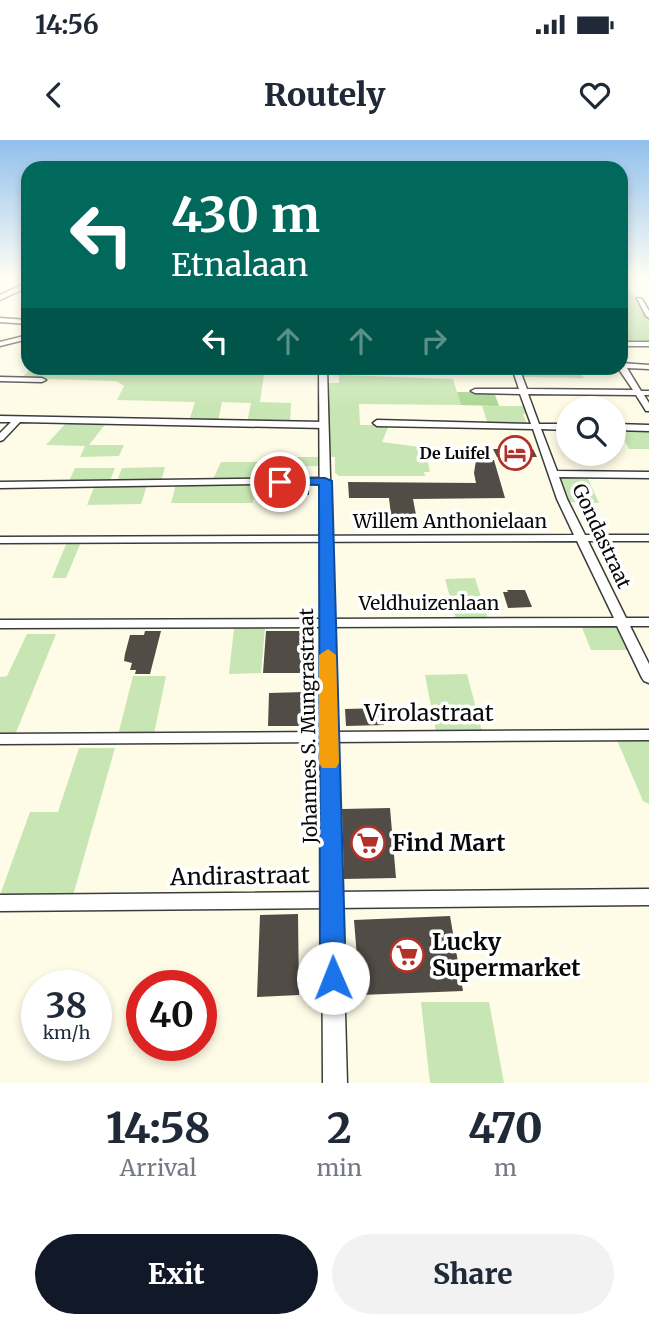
<!DOCTYPE html>
<style>
body{margin:0;font-family:Merriweather,serif;background:#f2f2f3;color:#1f2937;height:100vh;display:flex;flex-direction:column;font-size:26px;white-space:nowrap}
*{box-sizing:border-box;margin:0}
p{font-size:23px;color:#747a83}
.icon{flex:none;width:38px;height:38px;fill:none;stroke:currentColor;stroke-width:2;stroke-linecap:round;stroke-linejoin:round}
.map{position:relative;height:943px;overflow:hidden}
.sheet{display:flex;flex-direction:column;background:#fff;flex:1}
.sheet>*{flex:none}
.top-card{position:absolute;left:21px;top:21px;width:607px;height:214px;border-radius:21px;box-shadow:0 4px 10px #0003;background:#00695c;color:#fff;overflow:hidden}
.fabs{position:absolute;left:556px;top:256px;display:grid;gap:14px}
.fabs a{display:grid;place-items:center;width:70px;height:70px;border-radius:50%;background:#fff;box-shadow:0 4px 10px #0003;font-size:35px}
.speed{position:absolute;left:21px;top:830px;display:flex;gap:14px;font-size:35px;font-weight:700;text-align:center}
.speed>*{display:grid;place-content:center;width:91px;height:91px;border-radius:50%;background:#fff;box-shadow:0 4px 10px #0003;line-height:1}
.speed small{font-size:18px;font-weight:400}
.speed .limit{border:10px solid #d22;background:#fff;color:#111}
.pin{position:absolute;display:grid;place-items:center;width:60px;height:60px;color:#fff;margin:-30px;border:4px solid #fff;border-radius:50%;box-shadow:0 2px 7px #0007}
.me{position:absolute;width:77px;margin:-38px;rotate:359deg;stroke-linejoin:round;filter:drop-shadow(0 0 5px #0008)}
.turn{display:flex;align-items:center;gap:24px;height:147px;padding:0 35px;font-size:32px}
.turn .icon{width:91px;height:91px;stroke-width:2.5}
.turn b{display:block;font-size:49px;line-height:60px}
.lanes{display:flex;align-items:center;height:66px;padding:0 35px;background:#0003;justify-content:center;gap:35px;direction:ltr}
.lanes .off{opacity:.35}
.eta{display:flex;justify-content:space-evenly;align-items:center;height:119px;text-align:center}
.eta b{font-size:42px;font-weight:800;line-height:49px}
.button{display:flex;gap:14px;margin-top:auto;padding:14px 35px}
.button a{flex:1;height:80px;border-radius:42px;background:#111827;color:#fff;font-size:28px;font-weight:800;line-height:80px;text-align:center}
.button a+a{background:#f2f2f3;color:#1f2937}
.status{display:flex;justify-content:space-between;align-items:center;height:49px;padding:0 35px;background:#fff;direction:ltr}
.status svg{height:19px;fill:currentColor}
header{display:flex;justify-content:space-between;align-items:center;height:91px;padding:0 35px;background:#fff;font-size:32px;font-weight:800}
.map>svg:first-child{display:block}
</style>
<div class="status"><b>14:56</b><svg viewBox="0 0 49 12"><path d="M0 12V9h3v3zM5 12V6h3v6zM10 12V3h3v9zM15 12V0h3v12zM26 1h20v11H26zM47 4h2v5h-2z"/></svg></div>
<header><svg class="icon" aria-label="back" viewBox="0 0 24 24"><path d="M15 5l-7 7 7 7"/></svg>Routely<svg class="icon" aria-label="heart" viewBox="0 0 24 24"><path d="M12 20l-8-8c-3-5 5-10 8-4 3-6 11-1 8 4z"/></svg></header>
<div class="map">
<svg width="649" height="943" viewBox="0 0 649 943">
<rect width="100%" height="100%" fill="#fefce7"/>
<path fill="#c8e6b3" d="M 32,228 L 265,228 L 260,262 L 291,263 L 290,283 L 247,283 L 251,263 L 222,262 L 218,282 L 189,281 L 195,262 L 117,260 L 124,246 L 116,241 L 21,238 Z
M 520,228 L 577,228 L 584,238 L 523,237 Z
M 339,235 L 453,239 L 461,265 L 359,264 L 360,285 L 389,285 L 382,302 L 449,311 L 451,318 L 427,318 L 430,332 L 424,332 L 425,336 L 339,336 L 335,333 L 335,317 L 328,317 L 326,243 L 339,243 Z
M 482,266 L 526,266 L 528,274 L 523,274 L 527,284 L 488,284 Z
M 67,282 L 107,282 L 89,305 L 124,305 L 119,316 L 80,317 L 85,306 L 46,305 Z
M 618,288 L 649,290 L 649,309 L 629,309 Z
M 270,317 L 321,317 L 321,326 L 280,327 L 278,340 L 213,339 L 221,322 L 269,322 Z
M 165,327 L 161,342 L 117,341 L 122,328 Z
M 75,328 L 115,328 L 110,341 L 68,343 Z
M 587,337 L 599,363 L 570,362 L 560,338 Z
M 255,343 L 253,363 L 171,363 L 176,344 Z
M 95,345 L 147,345 L 141,364 L 87,365 Z
M 67,402 L 81,402 L 66,438 L 52,438 Z
M 475,438 L 488,479 L 456,479 L 445,439 Z
M 616,484 L 630,510 L 591,510 L 581,485 Z
M 234,488 L 265,488 L 261,533 L 229,534 Z
M 27,494 L 56,494 L 15,595 L 0,596 L 0,537 L 7,536 Z
M 467,534 L 482,591 L 436,592 L 425,535 Z
M 133,536 L 166,536 L 154,594 L 118,595 Z
M 616,598 L 649,598 L 649,664 L 643,661 Z
M 79,608 L 115,608 L 72,759 L 0,755 L 30,672 L 58,672 Z
M 421,862 L 489,862 L 504,943 L 430,943 Z"/>
<path fill="#aad693" d="M 621,137 L 649,177 L 649,203 L 629,203 L 621,184 Z
M 457,252 L 494,252 L 499,266 L 461,265 Z"/>
<path fill="#514c46" d="M 493,309 L 533,309 L 537,317 L 497,317 Z
M 476,320 L 494,320 L 505,358 L 413,359 L 416,375 L 391,375 L 389,358 L 349,358 L 348,342 L 476,343 L 474,333 Z
M 283,346 L 309,346 L 309,355 L 283,355 Z
M 507,450 L 525,450 L 532,467 L 508,468 L 503,452 L 508,452 Z
M 145,491 L 161,491 L 150,534 L 135,534 L 136,530 L 130,530 L 132,523 L 124,521 L 125,514 L 130,495 L 144,495 Z
M 266,491 L 307,491 L 307,533 L 263,533 Z
M 304,552 L 304,586 L 268,586 L 269,553 Z
M 383,568 L 384,585 L 346,586 L 345,569 Z
M 390,668 L 396,738 L 344,739 L 342,669 Z
M 298,774 L 299,855 L 257,857 L 260,775 Z
M 450,776 L 463,851 L 360,855 L 354,780 Z"/>
<g fill="none" stroke-linecap="round" stroke-linejoin="round">
<g stroke="#3c3c3c" stroke-width="3">
<path id="minor" d="M 637,158 L 642,159 L 649,171 L 649,178 L 646,176 Z
M 28,195 L 28,199 L 0,206 L 0,202 Z
M 621,223 L 649,225 L 649,229 L 627,228 L 641,251 L 649,251 L 649,255 L 644,255 L 649,263 L 649,271 L 646,271 L 636,255 L 528,254 L 539,284 L 569,284 L 569,290 L 541,289 L 557,331 L 649,332 L 649,338 L 559,337 L 567,359 L 585,395 L 649,395 L 649,401 L 588,401 L 626,478 L 649,478 L 649,486 L 630,486 L 649,524 L 649,543 L 644,541 L 642,538 L 617,486 L 0,488 L 0,480 L 614,478 L 577,401 L 0,403 L 0,397 L 574,395 L 557,359 L 533,289 L 377,286 L 373,283 L 377,280 L 531,284 L 520,254 L 475,253 L 471,251 L 475,249 L 519,249 L 512,228 L 519,228 L 527,249 L 633,250 L 618,228 L 621,228 Z
M 0,237 L 42,238 L 46,240 L 42,242 L 0,241 Z
M 0,276 L 324,282 L 328,285 L 324,288 L 20,282 L 3,300 L 0,301 L 0,293 L 11,282 L 0,282 Z
M 614,284 L 649,285 L 649,291 L 614,290 Z
M 325,338 L 330,341 L 328,343 L 0,348 L 0,342 Z
M 649,590 L 649,600 L 0,604 L 0,594 Z
M 649,749 L 649,765 L 0,771 L 0,755 Z"/>
</g>
<g stroke="#3c3c3c" stroke-width="3">
<path id="tertiary" d="M 28,142 L 28,147 L 0,160 L 0,155 Z
M 0,178 L 28,180 L 28,184 L 0,182 Z
M 621,202 L 649,202 L 649,206 L 621,206 Z
M 319,228 L 327,228 L 347,943 L 323,943 Z"/>
</g>
<use href="#minor" fill="#fff" fill-rule="evenodd"/>
<use href="#tertiary" fill="#fff" fill-rule="evenodd"/>
</g>
<linearGradient id="sky" x2="0" y2="1"><stop stop-color="#91c0ec"/><stop offset="0.51" stop-color="#fffef4"/><stop offset="1" stop-color="#fffef4" stop-opacity="0"/></linearGradient>
<rect width="649" height="269" fill="url(#sky)"/>
<path fill="#1a73e8" stroke="#114b97" stroke-width="2" d="M 280,338 L 325,338 L 332,341 L 346,838 L 342,847 L 333,850 L 324,847 L 320,838 L 319,345 L 275,344 L 274,342 Z"/>
<path fill="#f59e0b" d="M 328,509 L 336,515 L 339,623 L 336,628 L 322,628 L 319,623 L 319,515 Z"/>
<defs>
<g id="hotel-ring" transform="scale(1.75)"><circle r="9.5" fill="#fff" stroke="#b23129" stroke-width="1.5"/><path d="M-6-4.5h1.5V1H6V5H4.5V3h-9V5H-6ZM-4 0a1.8 1.8 0 1 1 3.6 0ZM.5 0V-2.5h3Q6-2.5 6 0Z" fill="#b23129"/></g>
<g id="supermarket-ring" transform="scale(1.75)"><circle r="9.5" fill="#fff" stroke="#b23129" stroke-width="1.5"/><path d="M-6-5.5h2.5l.6 2H6L4.5 2H-2.5L-4.4-4H-6ZM-1.5 3.2a1.3 1.3 0 1 0 .1 0ZM3 3.2a1.3 1.3 0 1 0 .1 0Z" fill="#b23129"/></g>
</defs>
<g fill-rule="evenodd">
<use href="#hotel-ring" x="515" y="313"/>
<use href="#supermarket-ring" x="368" y="703"/>
<use href="#supermarket-ring" x="407" y="815"/>
</g>
<g text-anchor="middle" stroke-width="7" stroke-linejoin="round" paint-order="stroke">
<g font-size="16" font-weight="bold" fill="#090909" stroke="#fff" text-anchor="end">
<text x="490" y="319">De Luifel</text>
</g>
<g font-size="19" fill="#090909" stroke="#fff">
<text x="450" y="388">Willem Anthonielaan</text>
<text transform="translate(602 396) rotate(65)" y="7">Gondastraat</text>
<text x="429" y="470">Veldhuizenlaan</text>
<text transform="translate(308 586) rotate(-91)" y="7">Johannes S. Mungrastraat</text>
</g>
<g font-size="23" fill="#090909" stroke="#fff">
<text x="429" y="581">Virolastraat</text>
<text transform="translate(240 736) rotate(-1)" y="8">Andirastraat</text>
</g>
<g font-size="23" font-weight="bold" fill="#090909" stroke="#fff" text-anchor="start">
<text x="392" y="711">Find Mart</text>
<text x="432" y="810">Lucky<tspan x="432" dy="26">Supermarket</tspan></text>
</g>
</g>
</svg>
<div class="fabs">
<a><svg class="icon" aria-label="search" viewBox="0 0 24 24"><circle cx="10" cy="10" r="6"/><path d="M15 15l6 6"/></svg></a>
</div>
<div class="speed"><div>38<small>km/h</small></div><div class="limit">40</div></div>
<div class="pin" style="left:280px;top:342px;background:#d93025"><svg class="icon" aria-label="arrive" viewBox="0 0 24 24"><path d="M6 21V4h12l-3 4 3 4H6"/></svg></div>
<svg class="me" style="left:333px;top:838px" viewBox="-20 -20 40 40"><circle r="19" fill="#fff"/><path d="M0-13L10 11 0 6-10 11z" fill="#1a73e8"/></svg>
<div class="top-card">
<div class="turn"><svg class="icon" aria-label="left" viewBox="0 0 24 24"><path d="M17 20v-9H6M10 6l-5 5 5 5"/></svg><div><b>430 m</b>Etnalaan</div></div>
<div class="lanes"><svg class="icon" aria-label="left" viewBox="0 0 24 24"><path d="M17 20v-9H6M10 6l-5 5 5 5"/></svg><svg class="icon off" aria-label="ahead" viewBox="0 0 24 24"><path d="M12 20V5M6 11l6-6 6 6"/></svg><svg class="icon off" aria-label="ahead" viewBox="0 0 24 24"><path d="M12 20V5M6 11l6-6 6 6"/></svg><svg class="icon off" aria-label="right" viewBox="0 0 24 24"><path d="M7 20v-9h11M14 6l5 5-5 5"/></svg></div>
</div>
</div>
<section class="sheet">
<div class="eta">
<div><b>14:58</b><p>Arrival</p></div>
<div><b>2</b><p>min</p></div>
<div><b>470</b><p>m</p></div>
</div>
<div class="button"><a>Exit</a><a>Share</a></div>
</section>
